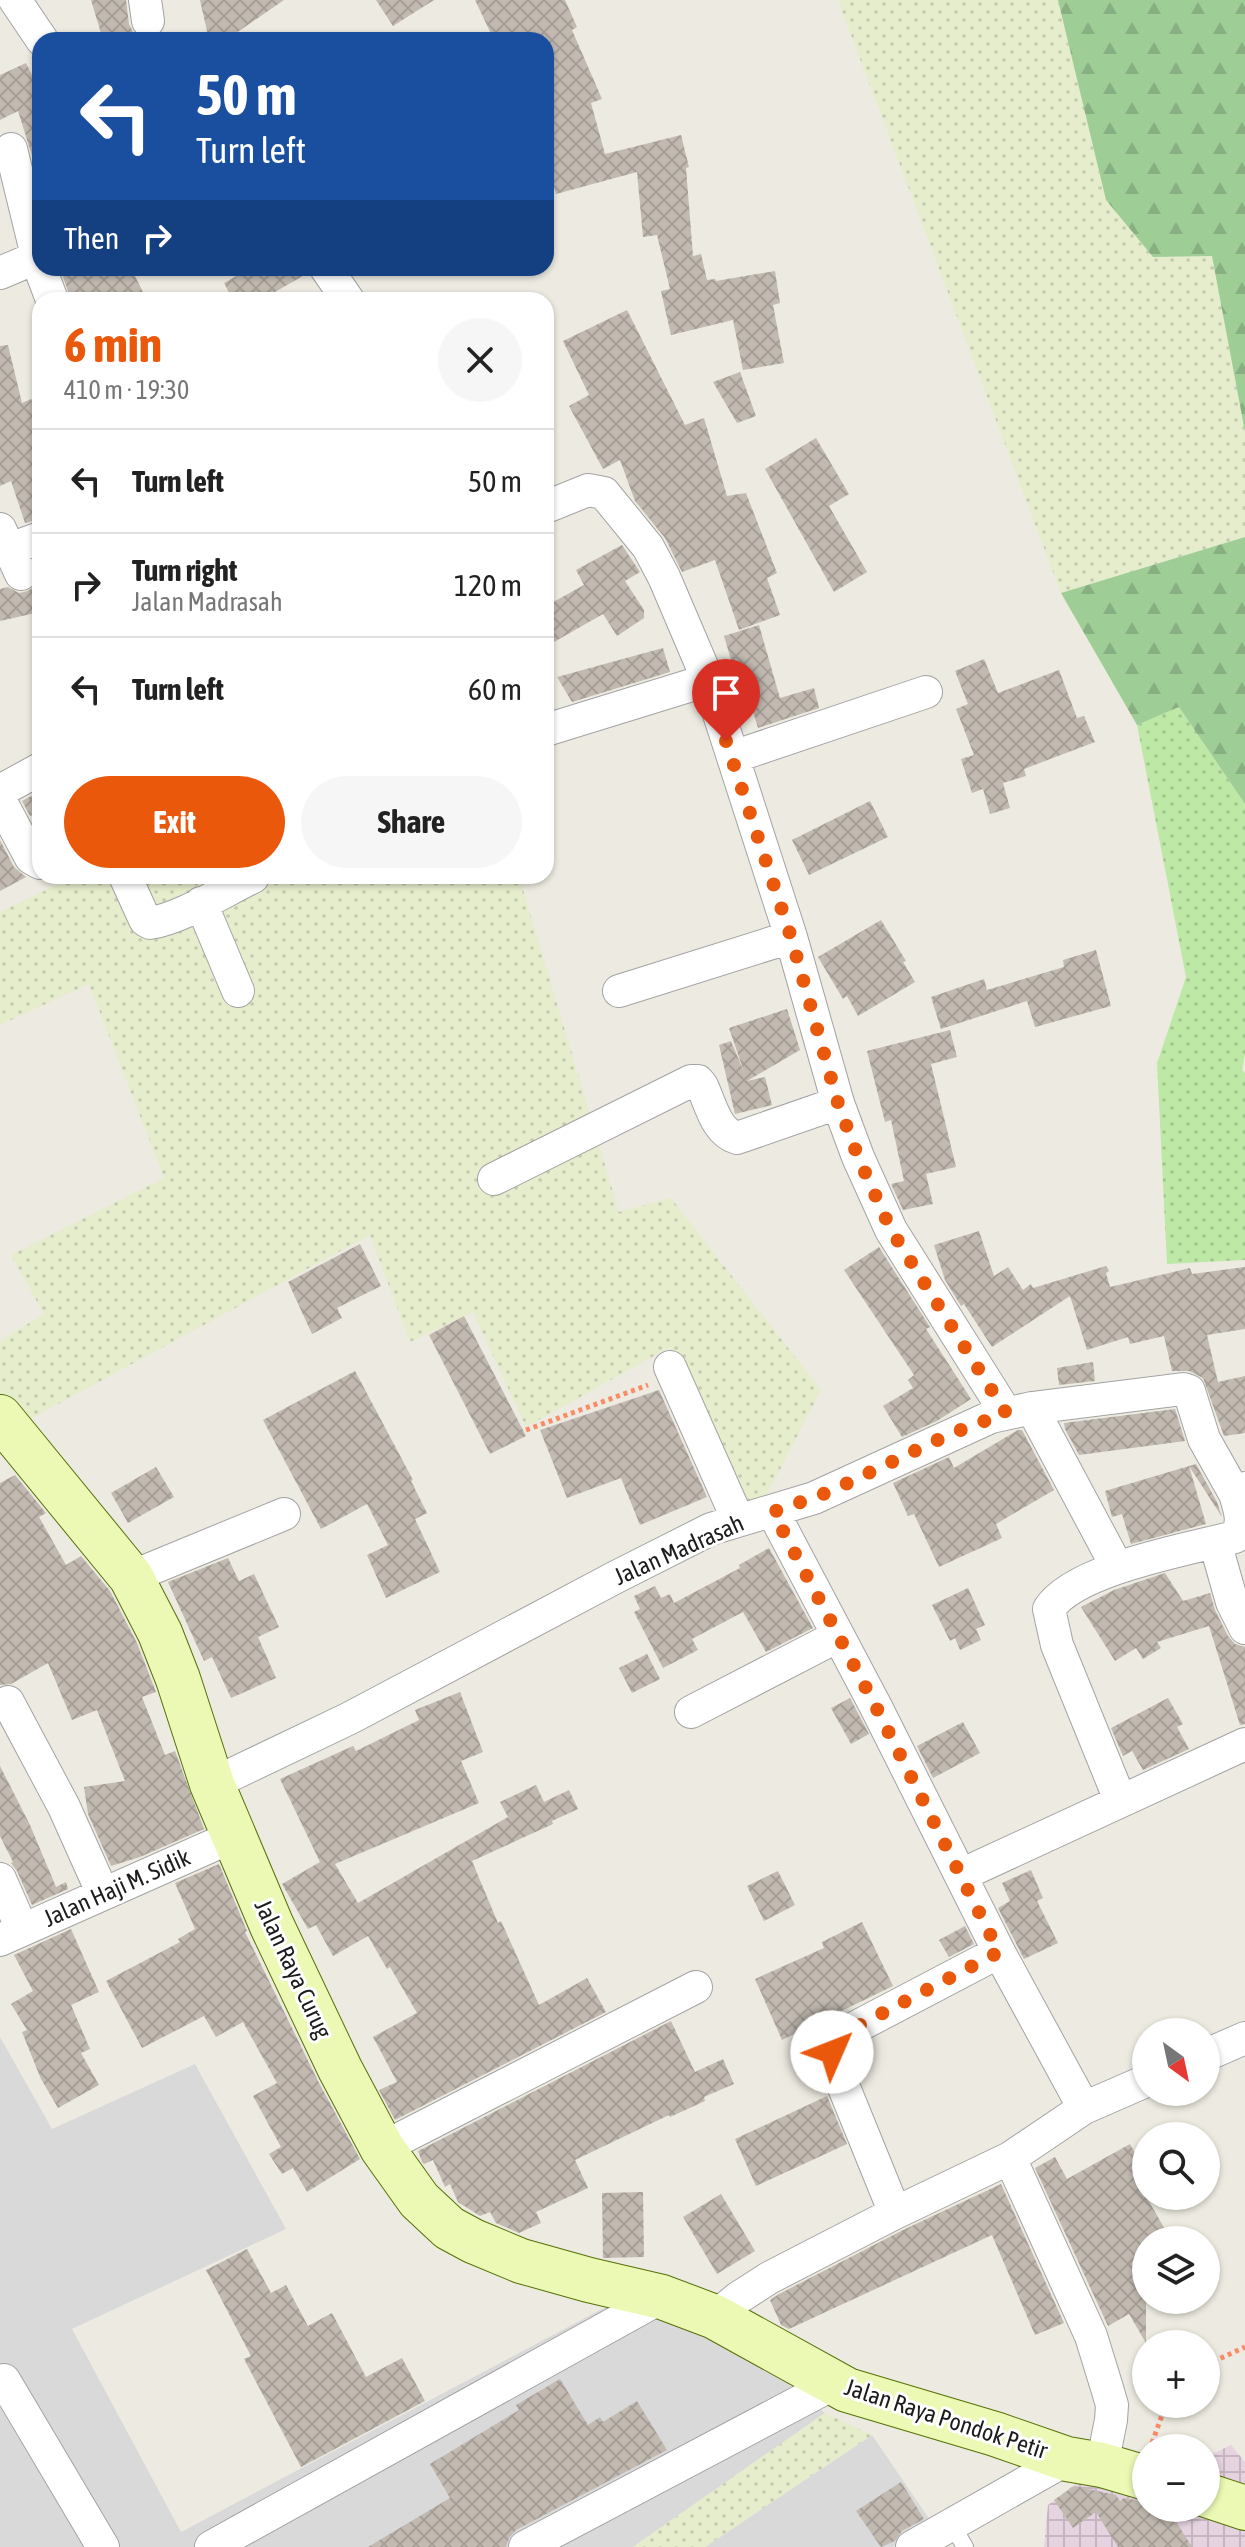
<!DOCTYPE html>
<meta charset="utf-8">
<style>
body{margin:0;font-family:"Asap Condensed",sans-serif;background:#f6f6f6;color:#222;height:100vh;display:flex;flex-direction:column;font-size:30px;white-space:nowrap}
*{box-sizing:border-box;margin:0}
p{font-size:26px;color:#767676}
.icon{flex:none;width:44px;height:44px;fill:none;stroke:currentColor;stroke-width:2;stroke-linecap:round;stroke-linejoin:round}
.map{position:relative;flex:1;overflow:hidden}
.details{position:absolute;left:32px;top:292px;width:522px;height:592px;display:flex;flex-direction:column;background:#fff;border-radius:24px;box-shadow:0 2px 6px #0004}
.details>*{flex:none}
.guide{position:absolute;left:32px;top:32px;width:522px;height:244px;border-radius:24px;box-shadow:0 2px 6px #0004;background:#1a4fa0;color:#fff;overflow:hidden}
.needle{width:52px;rotate:147deg}
.buttons{position:absolute;left:1132px;top:2018px;display:grid;gap:16px}
.buttons a{display:grid;place-items:center;width:88px;height:88px;border-radius:50%;background:#fff;box-shadow:0 2px 6px #0004;font-size:40px}
.pin{position:absolute;display:grid;place-items:center;width:68px;height:68px;color:#fff;margin:-82px -34px;border-radius:50% 50% 50% 0;rotate:-45deg;box-shadow:0 0 8px #0007}
.pin .icon{rotate:45deg}
.me{position:absolute;width:88px;margin:-44px;rotate:46deg;stroke-linejoin:round;filter:drop-shadow(0 0 6px #0008)}
.turn{display:flex;align-items:center;gap:28px;height:168px;padding:0 32px;font-size:36px}
.turn .icon{width:104px;height:104px;stroke-width:2.5}
.turn b{display:block;font-size:56px;line-height:68px}
.then{display:flex;align-items:center;height:76px;padding:0 32px;background:#0003;gap:16px;font-size:30px}
.round{display:grid;place-items:center;flex:none;width:84px;height:84px;border-radius:42px;background:#f6f6f6}
.headline{display:flex;align-items:center;justify-content:space-between;height:136px;padding:0 32px}
h1{font-size:48px;font-weight:700;line-height:60px;color:#ea580c}
.primary-button{display:flex;gap:16px;margin-top:auto;padding:16px 32px}
.primary-button a{flex:1;height:92px;border-radius:48px;background:#ea580c;color:#fff;font-size:32px;font-weight:700;line-height:92px;text-align:center}
.primary-button a+a{background:#f6f6f6;color:#222}
ul{padding:0;list-style:none}
li{display:flex;align-items:center;gap:24px;height:104px;padding:0 32px;border-top:2px solid #e0e0e0}
li div{flex:1}
li b{display:block;font-size:30px}
li em{font-style:normal}
.map>svg:first-child{display:block}
</style>
<div class="map">
<svg width="1245" height="2547" viewBox="0 0 1245 2547">
<defs>
<pattern id="industrial-grid" width="8" height="8" patternUnits="userSpaceOnUse" patternTransform="scale(2)"><rect width="8" height="8" fill="#e6d3e0"/><path d="M0 4h8M4 0v8" fill="none" stroke="#c5b5c0"/></pattern>
<pattern id="farmland-dots" width="8" height="8" patternUnits="userSpaceOnUse" patternTransform="scale(2)"><rect width="8" height="8" fill="#e5edcc"/><path d="M2 2h.1M6 6h.1" fill="none" stroke="#c4cbaf" stroke-width="1.8" stroke-linecap="round"/></pattern>
<pattern id="grass-dots" width="8" height="8" patternUnits="userSpaceOnUse" patternTransform="scale(2)"><rect width="8" height="8" fill="#bde8a6"/><path d="M2 2h.1M6 6h.1" fill="none" stroke="#a2c68e" stroke-width="1.8" stroke-linecap="round"/></pattern>
<pattern id="forest-firs" width="22" height="20" patternUnits="userSpaceOnUse" patternTransform="scale(2)"><rect width="22" height="20" fill="#9ecd96"/><path d="M5 1l3.5 6h-7zM16 11l3.5 6h-7z" fill="#88af81"/></pattern>
<pattern id="building-cross-hatch" width="8" height="8" patternUnits="userSpaceOnUse" patternTransform="scale(2)"><rect width="8" height="8" fill="#c2bab1"/><path d="M0 0l8 8M0 8l8-8" fill="none" stroke="#a69f98"/></pattern>
</defs>
<rect width="100%" height="100%" fill="#edebe1"/>
<path fill="#dad9d9" d="M 0,2037 L 52,2129 L 195,2064 L 286,2229 L 72,2329 L 181,2532 L 619,2300 L 736,2340 L 825,2413 L 633,2547 L 0,2547 Z
M 872,2435 L 932,2523 L 892,2547 L 705,2547 Z"/>
<path fill="url(#industrial-grid)" d="M 1231,2445 L 1245,2462 L 1245,2547 L 1044,2547 L 1048,2505 L 1099,2466 L 1146,2477 L 1146,2508 L 1206,2508 L 1206,2457 Z"/>
<path fill="url(#farmland-dots)" d="M 838,0 L 1058,0 L 1106,200 L 1153,257 L 1212,255 L 1245,432 L 1245,537 L 1061,593 Z
M 76,876 L 519,876 L 619,1212 L 671,1198 L 821,1390 L 756,1516 L 670,1347 L 526,1427 L 473,1312 L 410,1342 L 370,1235 L 23,1423 L 0,1398 L 0,1341 L 44,1314 L 11,1255 L 164,1178 L 89,984 L 0,1025 L 0,912 Z
M 825,2413 L 872,2435 L 705,2547 L 633,2547 Z"/>
<path fill="url(#grass-dots)" d="M 1179,707 L 1245,804 L 1245,1054 L 1242,1070 L 1245,1073 L 1245,1260 L 1167,1264 L 1157,1063 L 1186,977 L 1137,725 Z"/>
<path fill="url(#forest-firs)" d="M 1058,0 L 1245,0 L 1245,432 L 1212,256 L 1153,257 L 1106,200 Z
M 1245,537 L 1245,804 L 1179,707 L 1137,725 L 1061,593 Z"/>
<path fill="url(#building-cross-hatch)" d="M 91,0 L 126,0 L 129,24 L 133,32 L 142,39 L 150,40 L 157,37 L 158,40 L 103,40 Z
M 200,0 L 284,0 L 226,40 L 209,40 Z
M 376,0 L 434,0 L 393,26 Z
M 475,0 L 565,0 L 577,27 L 572,30 L 602,99 L 591,103 L 605,154 L 681,135 L 689,167 L 686,168 L 693,256 L 701,254 L 707,280 L 715,279 L 716,281 L 775,271 L 780,303 L 773,305 L 784,363 L 743,370 L 733,320 L 671,335 L 661,291 L 670,289 L 657,235 L 643,237 L 637,172 L 556,194 L 546,158 L 546,40 L 494,40 Z
M 26,63 L 40,91 L 40,164 L 35,165 L 18,111 L 0,120 L 0,75 Z
M 60,268 L 131,268 L 147,300 L 71,300 Z
M 251,268 L 307,268 L 308,273 L 261,300 L 233,300 L 224,283 Z
M 627,310 L 685,425 L 704,418 L 727,496 L 746,493 L 777,573 L 767,578 L 780,615 L 739,630 L 715,560 L 682,572 L 665,538 L 635,501 L 620,460 L 603,469 L 569,406 L 589,395 L 563,341 Z
M 8,345 L 22,403 L 31,399 L 40,419 L 40,519 L 25,523 L 11,481 L 0,486 L 0,346 Z
M 740,372 L 756,416 L 737,423 L 713,382 Z
M 816,438 L 849,494 L 829,506 L 867,572 L 834,592 L 765,469 Z
M 622,545 L 640,572 L 625,581 L 644,610 L 644,618 L 617,636 L 603,614 L 554,642 L 546,628 L 546,606 L 584,585 L 576,570 Z
M 38,580 L 40,612 L 0,621 L 0,589 L 8,587 L 19,593 L 28,591 L 36,585 Z
M 759,625 L 780,698 L 814,688 L 819,708 L 758,728 L 740,669 L 734,670 L 724,636 Z
M 663,648 L 670,672 L 572,702 L 557,677 Z
M 984,659 L 998,693 L 1059,670 L 1077,718 L 1084,716 L 1095,742 L 1024,769 L 1026,776 L 1003,783 L 1010,808 L 990,814 L 983,789 L 972,793 L 961,759 L 974,755 L 956,709 L 968,704 L 955,671 Z
M 40,791 L 40,812 L 30,816 L 22,801 Z
M 870,801 L 888,837 L 809,875 L 792,840 Z
M 0,840 L 14,867 L 26,877 L 0,891 Z
M 881,920 L 906,961 L 903,962 L 915,982 L 858,1016 L 847,996 L 843,999 L 818,957 Z
M 1096,950 L 1111,1006 L 1035,1027 L 1027,1001 L 941,1029 L 931,997 L 984,979 L 987,990 L 1064,967 L 1063,960 Z
M 787,1009 L 800,1050 L 747,1081 L 765,1077 L 772,1105 L 735,1114 L 719,1045 L 731,1041 L 744,1072 L 729,1028 Z
M 950,1030 L 957,1057 L 931,1064 L 956,1167 L 926,1174 L 933,1204 L 903,1210 L 891,1184 L 904,1181 L 891,1120 L 885,1122 L 867,1051 Z
M 979,1231 L 994,1276 L 1008,1267 L 1023,1290 L 1031,1284 L 1033,1288 L 1106,1266 L 1109,1271 L 1106,1273 L 1110,1287 L 1190,1268 L 1192,1274 L 1245,1267 L 1245,1329 L 1207,1335 L 1218,1382 L 1245,1376 L 1245,1433 L 1224,1436 L 1203,1378 L 1189,1371 L 1172,1371 L 1164,1336 L 1130,1344 L 1128,1337 L 1087,1350 L 1070,1296 L 992,1347 L 964,1304 L 961,1306 L 945,1280 L 934,1245 Z
M 360,1244 L 381,1286 L 337,1308 L 342,1318 L 312,1334 L 288,1282 Z
M 879,1247 L 930,1327 L 926,1329 L 971,1399 L 937,1421 L 902,1437 L 883,1406 L 913,1388 L 908,1380 L 914,1375 L 844,1270 Z
M 464,1316 L 526,1436 L 490,1454 L 429,1335 Z
M 1093,1362 L 1095,1381 L 1059,1385 L 1057,1368 Z
M 355,1371 L 413,1480 L 411,1481 L 427,1513 L 415,1519 L 440,1572 L 386,1598 L 367,1555 L 388,1545 L 367,1504 L 321,1529 L 263,1420 Z
M 659,1390 L 707,1497 L 640,1525 L 621,1478 L 567,1498 L 540,1430 Z
M 1175,1409 L 1185,1441 L 1079,1455 L 1065,1429 L 1064,1423 Z
M 1018,1430 L 1022,1430 L 1054,1490 L 996,1524 L 1002,1538 L 939,1567 L 914,1514 L 908,1516 L 893,1483 L 949,1457 L 954,1468 Z
M 1196,1464 L 1217,1502 L 1222,1517 L 1189,1466 Z
M 1189,1466 L 1206,1524 L 1131,1544 L 1122,1514 L 1112,1517 L 1105,1491 Z
M 156,1467 L 174,1497 L 128,1523 L 111,1493 Z
M 15,1475 L 46,1513 L 39,1517 L 66,1565 L 81,1556 L 110,1591 L 137,1643 L 156,1692 L 142,1697 L 165,1755 L 175,1751 L 204,1829 L 140,1857 L 111,1866 L 88,1814 L 84,1787 L 125,1781 L 97,1710 L 72,1720 L 48,1663 L 11,1684 L 0,1685 L 0,1483 Z
M 769,1548 L 813,1628 L 766,1652 L 743,1612 L 692,1639 L 698,1650 L 663,1668 L 634,1612 L 640,1609 L 634,1596 L 655,1586 L 661,1598 L 670,1594 L 674,1603 L 740,1568 L 739,1565 Z
M 228,1558 L 239,1581 L 254,1574 L 279,1627 L 258,1637 L 276,1678 L 231,1698 L 212,1657 L 204,1661 L 168,1582 Z
M 1165,1573 L 1183,1601 L 1210,1593 L 1215,1610 L 1228,1636 L 1235,1644 L 1245,1647 L 1245,1724 L 1240,1725 L 1209,1626 L 1157,1642 L 1161,1648 L 1143,1659 L 1136,1648 L 1115,1661 L 1081,1607 L 1114,1590 Z
M 968,1588 L 985,1625 L 976,1629 L 981,1640 L 960,1650 L 955,1638 L 950,1641 L 932,1605 Z
M 647,1654 L 660,1679 L 632,1693 L 619,1668 Z
M 460,1692 L 483,1752 L 461,1761 L 479,1803 L 335,1864 L 358,1903 L 508,1817 L 500,1802 L 536,1785 L 544,1802 L 569,1790 L 578,1809 L 552,1821 L 553,1824 L 472,1861 L 498,1923 L 501,1921 L 539,2005 L 587,1978 L 606,2012 L 395,2120 L 379,2090 L 397,2082 L 373,2037 L 417,2013 L 390,1967 L 387,1969 L 368,1936 L 333,1956 L 316,1925 L 308,1929 L 282,1884 L 320,1862 L 280,1779 L 353,1746 L 356,1751 L 419,1720 L 415,1710 Z
M 850,1698 L 869,1734 L 851,1744 L 831,1708 Z
M 1168,1698 L 1183,1724 L 1177,1727 L 1189,1749 L 1143,1770 L 1132,1751 L 1123,1756 L 1111,1728 Z
M 963,1722 L 980,1753 L 933,1778 L 917,1746 Z
M 0,1766 L 30,1825 L 56,1887 L 66,1882 L 68,1889 L 32,1905 L 17,1871 L 11,1863 L 13,1862 L 0,1836 Z
M 219,1864 L 247,1931 L 245,1932 L 318,2081 L 360,2159 L 307,2192 L 293,2168 L 282,2174 L 269,2154 L 281,2147 L 253,2096 L 277,2083 L 243,2022 L 216,2037 L 204,2016 L 142,2048 L 106,1981 L 180,1942 L 178,1939 L 195,1929 L 175,1883 Z
M 1031,1870 L 1043,1898 L 1037,1901 L 1058,1943 L 1024,1959 L 998,1908 L 1010,1901 L 1002,1883 Z
M 778,1871 L 795,1905 L 764,1921 L 747,1886 Z
M 862,1922 L 893,1986 L 782,2040 L 755,1979 L 824,1948 L 822,1942 Z
M 965,1926 L 974,1944 L 949,1957 L 939,1940 Z
M 71,1929 L 99,1992 L 71,2005 L 90,2049 L 81,2053 L 99,2085 L 58,2108 L 41,2079 L 22,2032 L 27,2030 L 11,2004 L 33,1991 L 14,1955 Z
M 671,2021 L 695,2072 L 723,2059 L 734,2084 L 704,2097 L 705,2101 L 670,2117 L 669,2115 L 575,2160 L 588,2188 L 536,2212 L 541,2223 L 519,2233 L 496,2223 L 490,2212 L 480,2216 L 458,2202 L 450,2184 L 445,2187 L 433,2160 L 424,2164 L 422,2162 L 418,2151 Z
M 827,2096 L 847,2144 L 756,2186 L 735,2139 Z
M 1130,2144 L 1146,2173 L 1146,2196 L 1171,2240 L 1146,2240 L 1146,2343 L 1129,2314 L 1108,2326 L 1035,2168 L 1055,2157 L 1067,2179 Z
M 1001,2184 L 1064,2323 L 1035,2335 L 992,2235 L 789,2329 L 781,2325 L 770,2300 L 779,2294 L 903,2230 Z
M 643,2192 L 644,2257 L 603,2258 L 602,2193 Z
M 721,2194 L 755,2251 L 717,2274 L 683,2217 Z
M 247,2249 L 271,2293 L 286,2285 L 308,2326 L 332,2313 L 366,2377 L 402,2358 L 425,2401 L 301,2467 L 244,2359 L 251,2356 L 206,2270 Z
M 560,2379 L 588,2425 L 600,2417 L 603,2422 L 637,2401 L 667,2450 L 516,2530 L 509,2538 L 506,2547 L 368,2547 L 450,2498 L 430,2464 L 519,2410 L 516,2405 Z
M 901,2482 L 924,2519 L 902,2531 L 895,2541 L 881,2547 L 856,2511 Z
M 1074,2486 L 1116,2495 L 1120,2501 L 1124,2498 L 1146,2502 L 1146,2508 L 1163,2508 L 1169,2517 L 1172,2515 L 1192,2547 L 1118,2547 L 1096,2512 L 1073,2528 L 1054,2500 Z"/>
<g fill="none" stroke-linecap="round" stroke-linejoin="round">
<g stroke="#a3a3a3" stroke-width="18">
<path id="lane" d="M 951,2523 L 965,2547"/>
</g>
<g stroke="#a3a3a3" stroke-width="34">
<path id="street" d="M 15,0 L 42,40
M 145,0 L 148,21
M 11,149 L 40,268
M 40,268 L 52,300
M 326,268 L 348,300
M 0,273 L 40,256
M 546,507 L 588,490 L 604,493 L 648,547 L 664,577 L 708,680 L 791,937 L 838,1103 L 858,1157 L 891,1230 L 1006,1413
M 0,529 L 21,574
M 10,549 L 40,538
M 546,730 L 708,680
M 733,757 L 926,692
M 0,791 L 40,769
M 0,800 L 31,858 L 40,863
M 125,876 L 145,920 L 150,923 C 180,919 224,891 253,877
M 201,903 L 238,991
M 619,991 L 791,937
M 494,1179 L 691,1081 L 698,1081 L 702,1086 C 711,1105 716,1132 737,1138 L 838,1103
M 670,1367 L 738,1520
M 1032,1408 L 1117,1567
M 773,1512 L 876,1707 L 999,1952 L 1084,2108
M 1215,1542 L 1232,1602 L 1245,1628
M 131,1577 L 284,1514
M 8,1702 L 64,1807 L 103,1894
M 691,1712 L 838,1636
M 212,1784 L 350,1718 L 616,1577 L 711,1529 L 814,1498 L 991,1417 L 1032,1408 L 1183,1389 L 1189,1391 L 1204,1439 L 1235,1494 L 1245,1488
M 1120,1800 L 1057,1645 L 1049,1609 C 1074,1569 1189,1549 1235,1537 C 1245,1524 1240,1510 1235,1494
M 961,1875 L 1245,1744
M 0,1879 L 22,1929
M 0,1940 L 234,1836
M 1206,2055 L 1245,2038
M 382,2148 L 696,1987
M 1010,2158 L 1091,2336 L 1107,2388 L 1112,2405 L 1111,2420 L 1102,2465
M 895,2213 L 832,2058 L 833,2047 L 841,2035 L 999,1952
M 715,2317 L 738,2298 L 769,2278 L 895,2213 L 1010,2158 L 1084,2108 L 1146,2081
M 4,2380 L 103,2547
M 211,2547 L 662,2297
M 525,2547 L 835,2383
M 912,2547 L 1067,2459"/>
</g>
<g stroke="#557105" stroke-width="46">
<path id="secondary" d="M 0,1417 L 131,1577 L 160,1633 L 178,1679 L 212,1784 L 272,1926 L 340,2069 L 382,2148 L 419,2200 L 449,2228 L 473,2241 L 521,2261 L 589,2280 L 662,2297 L 715,2317 L 847,2390 L 995,2434 L 1067,2459 L 1102,2465 L 1146,2478
M 1206,2495 L 1245,2508"/>
</g>
<path stroke="#f98b67" stroke-width="5" stroke-dasharray="4 4" stroke-linecap="butt" d="M 526,1430 L 648,1385
M 1206,2365 L 1245,2347
M 1152,2443 L 1166,2404"/>
<use href="#lane" stroke="#fff" stroke-width="16"/>
<use href="#street" stroke="#fff" stroke-width="32"/>
<use href="#secondary" stroke="#ebf9b4" stroke-width="44"/>
</g>
<g fill="none" stroke-linecap="round" stroke-linejoin="round">
<path stroke="#ea580c" stroke-width="14" stroke-dasharray="0 25.2" d="M 726,741 L 791,937 L 838,1103 L 858,1157 L 891,1230 L 1006,1413 L 950,1434 L 829,1492 L 773,1512 L 876,1707 L 999,1952 L 841,2035 L 832,2052"/>
</g>
<g text-anchor="middle" stroke-width="6" stroke-linejoin="round" paint-order="stroke">
<g font-size="24" fill="#1c1c1c" stroke="#fff">
<text transform="translate(679 1550) rotate(-24)" y="8">Jalan Madrasah</text>
<text transform="translate(117 1888) rotate(-24)" y="8">Jalan Haji M. Sidik</text>
<text transform="translate(293 1969) rotate(65)" y="8">Jalan Raya Curug</text>
<text transform="translate(946 2419) rotate(18)" y="8">Jalan Raya Pondok Petir</text>
</g>
</g>
</svg>
<div class="buttons">
<a><svg class="needle" viewBox="-14 -14 28 28"><path d="M0-13l5 13h-10z" fill="#e53935"/><path d="M0 13l5-13h-10z" fill="#767676"/></svg></a>
<a><svg class="icon" aria-label="search" viewBox="0 0 24 24"><circle cx="10" cy="10" r="6"/><path d="M15 15l6 6"/></svg></a>
<a><svg class="icon" aria-label="layers" viewBox="0 0 24 24"><path d="M12 4l9 5-9 5-9-5zM3 14l9 5 9-5"/></svg></a>
<a>+</a>
<a>−</a>
</div>
<div class="pin" style="left:726px;top:741px;background:#d93025"><svg class="icon" aria-label="arrive" viewBox="0 0 24 24"><path d="M6 21V4h12l-3 4 3 4H6"/></svg></div>
<svg class="me" style="left:832px;top:2052px" viewBox="-20 -20 40 40"><circle r="19" fill="#fff"/><path d="M0-13L10 11 0 6-10 11z" fill="#ea580c"/></svg>
<div class="guide">
<div class="turn"><svg class="icon" aria-label="left" viewBox="0 0 24 24"><path d="M17 20v-9H6M10 6l-5 5 5 5"/></svg><div><b>50 m</b>Turn left</div></div>
<div class="then">Then<svg class="icon" aria-label="right" viewBox="0 0 24 24"><path d="M7 20v-9h11M14 6l5 5-5 5"/></svg></div>
</div>
<section class="details">
<div class="headline"><div><h1>6 min</h1><p>410 m · 19:30</p></div><a class="round"><svg class="icon" aria-label="close" viewBox="0 0 24 24"><path d="M6 6l12 12M18 6L6 18"/></svg></a></div>
<ul>
<li><svg class="icon" aria-label="left" viewBox="0 0 24 24"><path d="M17 20v-9H6M10 6l-5 5 5 5"/></svg><div><b>Turn left</b></div><em>50 m</em></li>
<li><svg class="icon" aria-label="right" viewBox="0 0 24 24"><path d="M7 20v-9h11M14 6l5 5-5 5"/></svg><div><b>Turn right</b><p>Jalan Madrasah</p></div><em>120 m</em></li>
<li><svg class="icon" aria-label="left" viewBox="0 0 24 24"><path d="M17 20v-9H6M10 6l-5 5 5 5"/></svg><div><b>Turn left</b></div><em>60 m</em></li>
</ul>
<div class="primary-button"><a>Exit</a><a>Share</a></div>
</section>
</div>
